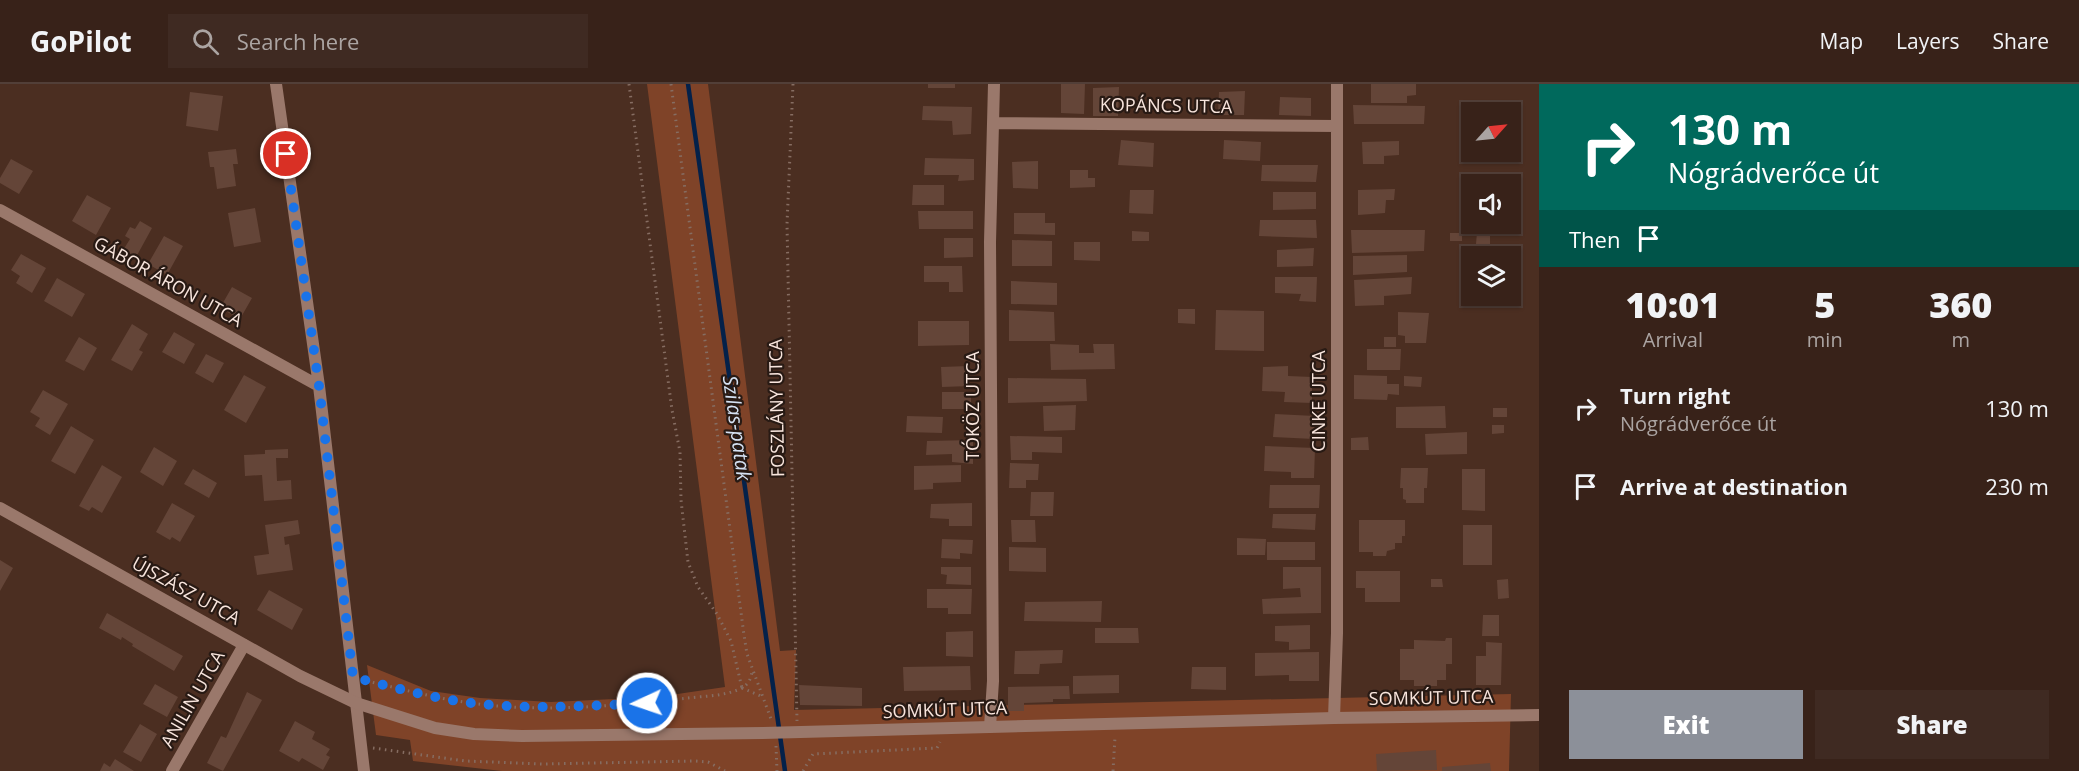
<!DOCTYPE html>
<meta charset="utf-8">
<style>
body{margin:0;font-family:"Open Sans",sans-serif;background:#3f2a22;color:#f1f3f6;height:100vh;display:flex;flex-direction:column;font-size:22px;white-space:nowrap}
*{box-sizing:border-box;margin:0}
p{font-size:20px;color:#aba4a2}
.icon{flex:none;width:33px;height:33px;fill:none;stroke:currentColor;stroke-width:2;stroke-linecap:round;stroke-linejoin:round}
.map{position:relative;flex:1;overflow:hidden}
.details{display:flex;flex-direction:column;background:#382219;width:540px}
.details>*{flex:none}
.guide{background:#00695c;color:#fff;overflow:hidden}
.needle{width:39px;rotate:63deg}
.fabs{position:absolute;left:1461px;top:18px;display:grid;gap:12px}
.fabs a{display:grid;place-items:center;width:60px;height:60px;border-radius:0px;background:#382219;box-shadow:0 2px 4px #0004,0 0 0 2px #523f38;font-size:30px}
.pin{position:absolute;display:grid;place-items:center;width:51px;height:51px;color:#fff;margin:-26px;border:3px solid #fff;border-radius:50%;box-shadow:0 2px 6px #0007}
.me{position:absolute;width:66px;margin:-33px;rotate:267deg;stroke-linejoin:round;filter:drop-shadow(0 0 4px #0008)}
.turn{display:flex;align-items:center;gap:21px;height:126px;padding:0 30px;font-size:27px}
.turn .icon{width:78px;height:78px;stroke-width:2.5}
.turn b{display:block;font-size:42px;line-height:51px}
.then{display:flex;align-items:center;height:57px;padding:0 30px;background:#0003;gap:12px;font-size:22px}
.eta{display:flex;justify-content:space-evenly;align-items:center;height:102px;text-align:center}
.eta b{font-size:36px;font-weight:800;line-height:42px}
.primary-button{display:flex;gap:12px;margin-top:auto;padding:12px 30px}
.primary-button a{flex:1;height:69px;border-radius:0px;background:#8c9099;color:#fff;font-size:24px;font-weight:800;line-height:69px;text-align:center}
.primary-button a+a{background:#3f2a22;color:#f1f3f6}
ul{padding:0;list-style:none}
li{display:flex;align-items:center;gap:18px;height:78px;padding:0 30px}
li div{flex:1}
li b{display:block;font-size:22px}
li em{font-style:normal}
header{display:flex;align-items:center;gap:36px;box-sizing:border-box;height:84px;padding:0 30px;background:#382219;border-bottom:2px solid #523f38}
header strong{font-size:28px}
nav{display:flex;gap:33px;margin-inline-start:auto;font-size:21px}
.search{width:420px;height:54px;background:#3f2a22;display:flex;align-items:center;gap:15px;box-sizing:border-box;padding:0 21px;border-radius:0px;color:#aba4a2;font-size:22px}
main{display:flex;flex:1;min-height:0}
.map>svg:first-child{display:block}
</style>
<header>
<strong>GoPilot</strong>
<div class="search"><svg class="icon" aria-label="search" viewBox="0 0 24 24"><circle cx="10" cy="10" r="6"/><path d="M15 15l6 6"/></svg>Search here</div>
<nav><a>Map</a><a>Layers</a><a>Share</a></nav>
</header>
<main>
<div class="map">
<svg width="1539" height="687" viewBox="0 0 1539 687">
<rect width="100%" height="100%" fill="#4b2e21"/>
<path fill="#7f4328" d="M 647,0 L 708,0 L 780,567 L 796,566 L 794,626 L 1511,610 L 1509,687 L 502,687 L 413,677 L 410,656 L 376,651 L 367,581 L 431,607 L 480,614 L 551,618 L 657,613 L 725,603 Z"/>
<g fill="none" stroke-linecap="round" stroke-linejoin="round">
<path stroke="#04214a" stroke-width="4.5" d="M 688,0 L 785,687"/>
</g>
<path fill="#644538" d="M 928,0 L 955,0 L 955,4 L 928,4 Z
M 1061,0 L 1085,0 L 1084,30 L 1061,29 Z
M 1371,0 L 1416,0 L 1416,11 L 1407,12 L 1407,19 L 1371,19 Z
M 1119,3 L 1118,32 L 1093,32 L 1093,4 Z
M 1245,7 L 1244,31 L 1218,31 L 1219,8 Z
M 190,8 L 223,12 L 218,47 L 186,42 Z
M 1280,13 L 1311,14 L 1311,32 L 1279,31 Z
M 1353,21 L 1425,22 L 1424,40 L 1354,40 Z
M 923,22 L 972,23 L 971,50 L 953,51 L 952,37 L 922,36 Z
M 1121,56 L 1154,59 L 1153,83 L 1118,81 Z
M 1224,56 L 1261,58 L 1260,77 L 1223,75 Z
M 1399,57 L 1399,71 L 1384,72 L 1384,80 L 1363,80 L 1362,58 Z
M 236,65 L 238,80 L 233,80 L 236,102 L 217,105 L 214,83 L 210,83 L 208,68 Z
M 925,74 L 974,75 L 974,96 L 958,97 L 959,91 L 924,91 Z
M 11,75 L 33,87 L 19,110 L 0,99 L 0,94 Z
M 1038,77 L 1038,105 L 1013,104 L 1012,78 Z
M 1262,81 L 1318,81 L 1316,98 L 1261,97 Z
M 1070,86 L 1088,86 L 1088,94 L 1095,94 L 1095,103 L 1070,104 Z
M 913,101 L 944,101 L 944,121 L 912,121 Z
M 1395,105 L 1394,116 L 1386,116 L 1385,129 L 1358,131 L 1358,106 Z
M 1130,106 L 1154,106 L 1153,130 L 1129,129 Z
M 1273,108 L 1316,108 L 1316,125 L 1273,126 Z
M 87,111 L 111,124 L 96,151 L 72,137 Z
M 255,124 L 261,158 L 234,163 L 228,129 Z
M 918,127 L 973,127 L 973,145 L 919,145 Z
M 1014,129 L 1045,129 L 1045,139 L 1055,139 L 1055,151 L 1014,150 Z
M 1260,136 L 1316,136 L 1317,154 L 1259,152 Z
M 140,137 L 152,144 L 135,175 L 122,168 L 130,155 L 125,152 L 130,143 L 135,145 Z
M 1351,146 L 1425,146 L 1424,167 L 1352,169 Z
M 1132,147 L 1149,148 L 1149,157 L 1132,157 Z
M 1477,148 L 1490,149 L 1490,161 L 1476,160 Z
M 1450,149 L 1462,149 L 1462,157 L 1450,157 Z
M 164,152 L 183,162 L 167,191 L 148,180 Z
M 944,154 L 973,154 L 973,173 L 944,174 Z
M 1012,156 L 1052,157 L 1052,182 L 1012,182 Z
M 1074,158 L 1100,158 L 1100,177 L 1074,176 Z
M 1314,164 L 1313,182 L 1277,183 L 1277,166 Z
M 21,170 L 46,184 L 32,209 L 16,199 L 20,192 L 11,186 Z
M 1407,171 L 1407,188 L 1353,191 L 1353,172 Z
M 924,182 L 962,182 L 963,208 L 949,208 L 949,198 L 924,198 Z
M 1275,193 L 1317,193 L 1316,218 L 1299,217 L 1301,210 L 1275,209 Z
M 1412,193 L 1411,210 L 1384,212 L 1384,221 L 1355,222 L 1354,196 Z
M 57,194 L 85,210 L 72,233 L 44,217 Z
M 1011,197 L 1057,199 L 1057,221 L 1011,220 Z
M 232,203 L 252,214 L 240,235 L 220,224 Z
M 1178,225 L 1195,225 L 1195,240 L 1178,239 Z
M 1009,226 L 1054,228 L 1055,257 L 1009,257 Z
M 1216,226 L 1264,227 L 1264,267 L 1215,266 Z
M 1398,228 L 1429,229 L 1426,259 L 1405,259 L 1405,252 L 1398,251 Z
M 918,237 L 969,237 L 969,261 L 918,262 Z
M 132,240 L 148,250 L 139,266 L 143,268 L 132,287 L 111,276 Z
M 174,248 L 195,260 L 184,280 L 162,268 Z
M 79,253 L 97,264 L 84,287 L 65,277 Z
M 1384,253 L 1396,253 L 1396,263 L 1384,263 Z
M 1050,260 L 1079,261 L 1079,269 L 1094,269 L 1093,260 L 1114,260 L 1115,285 L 1051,286 Z
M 1367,265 L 1401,265 L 1400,286 L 1367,286 Z
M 206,270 L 224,279 L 213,299 L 195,289 Z
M 969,282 L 970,302 L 942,303 L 941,283 Z
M 1288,282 L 1288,292 L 1312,293 L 1312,319 L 1284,318 L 1285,308 L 1262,307 L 1263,283 Z
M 244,291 L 266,303 L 246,339 L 224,326 Z
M 1354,291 L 1387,292 L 1387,300 L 1399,300 L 1399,311 L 1388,310 L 1387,316 L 1354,315 Z
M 1404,292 L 1422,293 L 1421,303 L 1404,302 Z
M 1008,294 L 1086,295 L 1087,317 L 1008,319 Z
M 43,306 L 68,320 L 50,351 L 35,342 L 40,334 L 30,328 Z
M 942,308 L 971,308 L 971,325 L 942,325 Z
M 1076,321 L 1075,346 L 1044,347 L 1043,322 Z
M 1445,322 L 1446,344 L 1396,344 L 1396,323 Z
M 1493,324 L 1507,324 L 1507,333 L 1493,333 Z
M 1275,330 L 1315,332 L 1314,355 L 1273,353 Z
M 907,332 L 943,333 L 942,349 L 906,348 Z
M 1492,341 L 1504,341 L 1504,349 L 1492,350 Z
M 71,342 L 94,356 L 75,390 L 51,377 Z
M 1467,348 L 1467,370 L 1426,371 L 1425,350 Z
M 1010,352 L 1062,353 L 1062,369 L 1032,368 L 1032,376 L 1011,376 Z
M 1368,353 L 1369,366 L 1351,366 L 1351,354 Z
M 973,356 L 973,380 L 952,378 L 952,370 L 926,371 L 927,357 Z
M 1265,362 L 1315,364 L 1314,394 L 1291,394 L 1291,388 L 1264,387 Z
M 154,363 L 177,377 L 163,402 L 140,388 Z
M 288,365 L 288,374 L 276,374 L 277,397 L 291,396 L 292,415 L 264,417 L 262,391 L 245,392 L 244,371 L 265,370 L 265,366 Z
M 1010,379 L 1039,380 L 1038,396 L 1026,396 L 1026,404 L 1009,404 Z
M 102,381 L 122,393 L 102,429 L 92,423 L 89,427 L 79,422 Z
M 961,381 L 961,398 L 933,399 L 933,405 L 914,406 L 914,382 Z
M 1401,384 L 1428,384 L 1427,404 L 1424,404 L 1424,419 L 1406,419 L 1406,416 L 1403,415 L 1403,404 L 1400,404 Z
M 193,385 L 217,399 L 209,414 L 184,400 Z
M 1462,385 L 1485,385 L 1485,427 L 1462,426 Z
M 1270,401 L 1320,401 L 1319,424 L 1269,424 Z
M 1031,408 L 1054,408 L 1053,432 L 1030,432 Z
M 172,419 L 195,432 L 180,458 L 172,453 L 170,456 L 156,448 Z
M 972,419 L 972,442 L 949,442 L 949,435 L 930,434 L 931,420 Z
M 1273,430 L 1316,430 L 1315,446 L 1272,444 Z
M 298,436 L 300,450 L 284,453 L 285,461 L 289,460 L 293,486 L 257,491 L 254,472 L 269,470 L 265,441 Z
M 1011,436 L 1035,436 L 1036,458 L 1012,458 Z
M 1359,436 L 1405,436 L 1405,452 L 1402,452 L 1402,459 L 1395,459 L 1395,465 L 1387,467 L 1386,472 L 1373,472 L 1373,468 L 1359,468 Z
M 1463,441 L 1492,441 L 1492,481 L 1463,481 Z
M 1237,454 L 1266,455 L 1265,471 L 1237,471 Z
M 942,455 L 973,456 L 972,470 L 960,469 L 960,475 L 941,474 Z
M 1267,458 L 1315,458 L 1315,476 L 1267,476 Z
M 1009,463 L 1046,464 L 1046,488 L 1009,487 Z
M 0,476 L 13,484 L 0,507 Z
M 941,483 L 971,483 L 971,501 L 946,500 L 947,491 L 941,490 Z
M 1283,483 L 1321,483 L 1321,529 L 1263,530 L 1262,515 L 1301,513 L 1300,504 L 1283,505 Z
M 1356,487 L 1400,487 L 1400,518 L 1365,518 L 1365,504 L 1356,504 Z
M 1431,495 L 1442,495 L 1443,503 L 1431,503 Z
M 1508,495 L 1509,514 L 1498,515 L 1497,496 Z
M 927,505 L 972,505 L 971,530 L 948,530 L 948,524 L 927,524 Z
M 269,506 L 303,525 L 292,546 L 257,526 Z
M 1102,517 L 1101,538 L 1024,537 L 1025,518 Z
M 107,529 L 183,572 L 174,587 L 132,562 L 133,560 L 122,553 L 121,556 L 99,544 Z
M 1483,531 L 1499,531 L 1499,552 L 1482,552 Z
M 1310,541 L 1310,565 L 1289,566 L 1289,558 L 1275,557 L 1275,542 Z
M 1095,544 L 1138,544 L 1139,559 L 1095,559 Z
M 973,547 L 973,573 L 946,572 L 946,548 Z
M 1446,554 L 1452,554 L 1452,580 L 1446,580 L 1446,596 L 1437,596 L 1437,602 L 1414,602 L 1414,596 L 1400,596 L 1400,565 L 1414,565 L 1414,556 L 1445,557 Z
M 1486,558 L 1502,559 L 1501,601 L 1476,601 L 1476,572 L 1486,572 Z
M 1063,566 L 1062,579 L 1040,580 L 1039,590 L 1014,590 L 1015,567 Z
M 1319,568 L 1319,597 L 1289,597 L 1289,591 L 1255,592 L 1255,569 Z
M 970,582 L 971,606 L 904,607 L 903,583 Z
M 1192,583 L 1226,583 L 1226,606 L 1191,605 Z
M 1119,591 L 1119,609 L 1073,610 L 1073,592 Z
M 155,600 L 178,613 L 167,633 L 143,620 Z
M 799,601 L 862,604 L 862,622 L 800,621 Z
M 1069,602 L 1070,615 L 1053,615 L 1053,618 L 1024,619 L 1024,627 L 1008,627 L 1008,603 Z
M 247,608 L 262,616 L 223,687 L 207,679 L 221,652 L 226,654 Z
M 295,637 L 315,648 L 312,655 L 330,665 L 326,671 L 330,673 L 323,686 L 302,674 L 299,678 L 279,667 Z
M 140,640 L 157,650 L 141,678 L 123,668 Z
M 1436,666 L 1437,686 L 1377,687 L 1376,670 Z
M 115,675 L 134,687 L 100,687 L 104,679 L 110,683 Z
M 1490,679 L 1491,687 L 1442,687 L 1442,683 Z"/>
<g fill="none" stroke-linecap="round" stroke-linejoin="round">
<path stroke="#866d62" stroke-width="3" stroke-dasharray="1.5 4.5" stroke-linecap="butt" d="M 629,0 L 672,326 L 680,368 L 681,416 L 688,478 L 698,503 L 717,530 L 731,557 L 742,604
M 671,0 L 744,551 L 747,570 L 771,635
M 793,0 L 787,140 L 797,637
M 367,597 C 401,605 435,614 470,619 C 542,629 616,622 688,614 C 705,612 726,612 742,604 C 749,600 752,593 752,585
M 742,604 L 763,613
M 776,662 L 777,687
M 373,664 L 465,677 L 542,680 L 695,677 L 708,678 L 725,687
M 803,687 L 813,670 L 937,664 L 940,658
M 1113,687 L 1115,653"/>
<path stroke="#9a786b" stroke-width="12" d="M 276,0 L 319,302 L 364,687
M 994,39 L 1337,42
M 0,126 L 319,302
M 1334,634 L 1337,549 L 1337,0
M 990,643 L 993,597 L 990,158 L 994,0
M 172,687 L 244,561"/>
<path stroke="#9a786b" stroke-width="12" d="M 0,424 L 300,592 L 356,619 L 435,644 L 474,650 L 522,652 L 763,649 L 1334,634 L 1539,631"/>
</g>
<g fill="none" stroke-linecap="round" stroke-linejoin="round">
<path stroke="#1a73e8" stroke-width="10" stroke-dasharray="0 18" d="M 286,70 L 319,302 L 353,593 C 392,603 431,614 471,619 C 530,626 588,622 647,619"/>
</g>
<g text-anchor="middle" stroke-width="4.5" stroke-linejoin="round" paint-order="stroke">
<g font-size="18" fill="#f8e5dd" stroke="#281a14">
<text transform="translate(1166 22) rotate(1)" y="6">KOPÁNCS UTCA</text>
<text transform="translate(168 198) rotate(29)" y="6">GÁBOR ÁRON UTCA</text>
<text transform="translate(1319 317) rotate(-90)" y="6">CINKE UTCA</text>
<text transform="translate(973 322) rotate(-90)" y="6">TÓKÖZ UTCA</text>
<text transform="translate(777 324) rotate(-91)" y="6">FOSZLÁNY UTCA</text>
<text transform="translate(186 507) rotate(29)" y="6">ÚJSZÁSZ UTCA</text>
<text transform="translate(1431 614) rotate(-1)" y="6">SOMKÚT UTCA</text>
<text transform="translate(193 615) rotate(-60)" y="6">ANILIN UTCA</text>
<text transform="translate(945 626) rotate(-2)" y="6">SOMKÚT UTCA</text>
</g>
<g font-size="20" font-style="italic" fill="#d5e1f2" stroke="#281a14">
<text transform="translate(737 344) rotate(82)" y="7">Szilas-patak</text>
</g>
</g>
</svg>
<div class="fabs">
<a><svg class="needle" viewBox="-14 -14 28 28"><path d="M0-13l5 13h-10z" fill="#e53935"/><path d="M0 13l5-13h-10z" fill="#aba4a2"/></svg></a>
<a><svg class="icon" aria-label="sound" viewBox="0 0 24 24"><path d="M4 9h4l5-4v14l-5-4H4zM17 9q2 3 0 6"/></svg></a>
<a><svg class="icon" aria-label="layers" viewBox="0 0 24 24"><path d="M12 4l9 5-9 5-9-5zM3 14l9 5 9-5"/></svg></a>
</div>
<div class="pin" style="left:286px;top:70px;background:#d93025"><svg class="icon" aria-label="arrive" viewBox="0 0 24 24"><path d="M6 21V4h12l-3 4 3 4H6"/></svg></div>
<svg class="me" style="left:647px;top:619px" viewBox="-20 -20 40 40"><circle r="17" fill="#1a73e8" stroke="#fff" stroke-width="3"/><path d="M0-11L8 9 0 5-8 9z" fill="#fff"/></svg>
</div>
<section class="details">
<div class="guide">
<div class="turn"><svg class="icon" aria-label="right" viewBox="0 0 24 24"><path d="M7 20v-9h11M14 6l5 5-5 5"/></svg><div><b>130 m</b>Nógrádverőce út</div></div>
<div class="then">Then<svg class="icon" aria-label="arrive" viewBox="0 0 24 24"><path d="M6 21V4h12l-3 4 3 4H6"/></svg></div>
</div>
<div class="eta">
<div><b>10:01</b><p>Arrival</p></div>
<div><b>5</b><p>min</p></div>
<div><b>360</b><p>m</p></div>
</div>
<ul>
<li><svg class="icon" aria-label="right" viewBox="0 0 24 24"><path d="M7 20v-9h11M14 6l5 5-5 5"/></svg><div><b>Turn right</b><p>Nógrádverőce út</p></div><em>130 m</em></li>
<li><svg class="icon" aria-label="arrive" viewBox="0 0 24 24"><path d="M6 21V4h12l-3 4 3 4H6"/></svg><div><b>Arrive at destination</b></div><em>230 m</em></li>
</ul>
<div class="primary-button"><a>Exit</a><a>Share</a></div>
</section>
</main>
